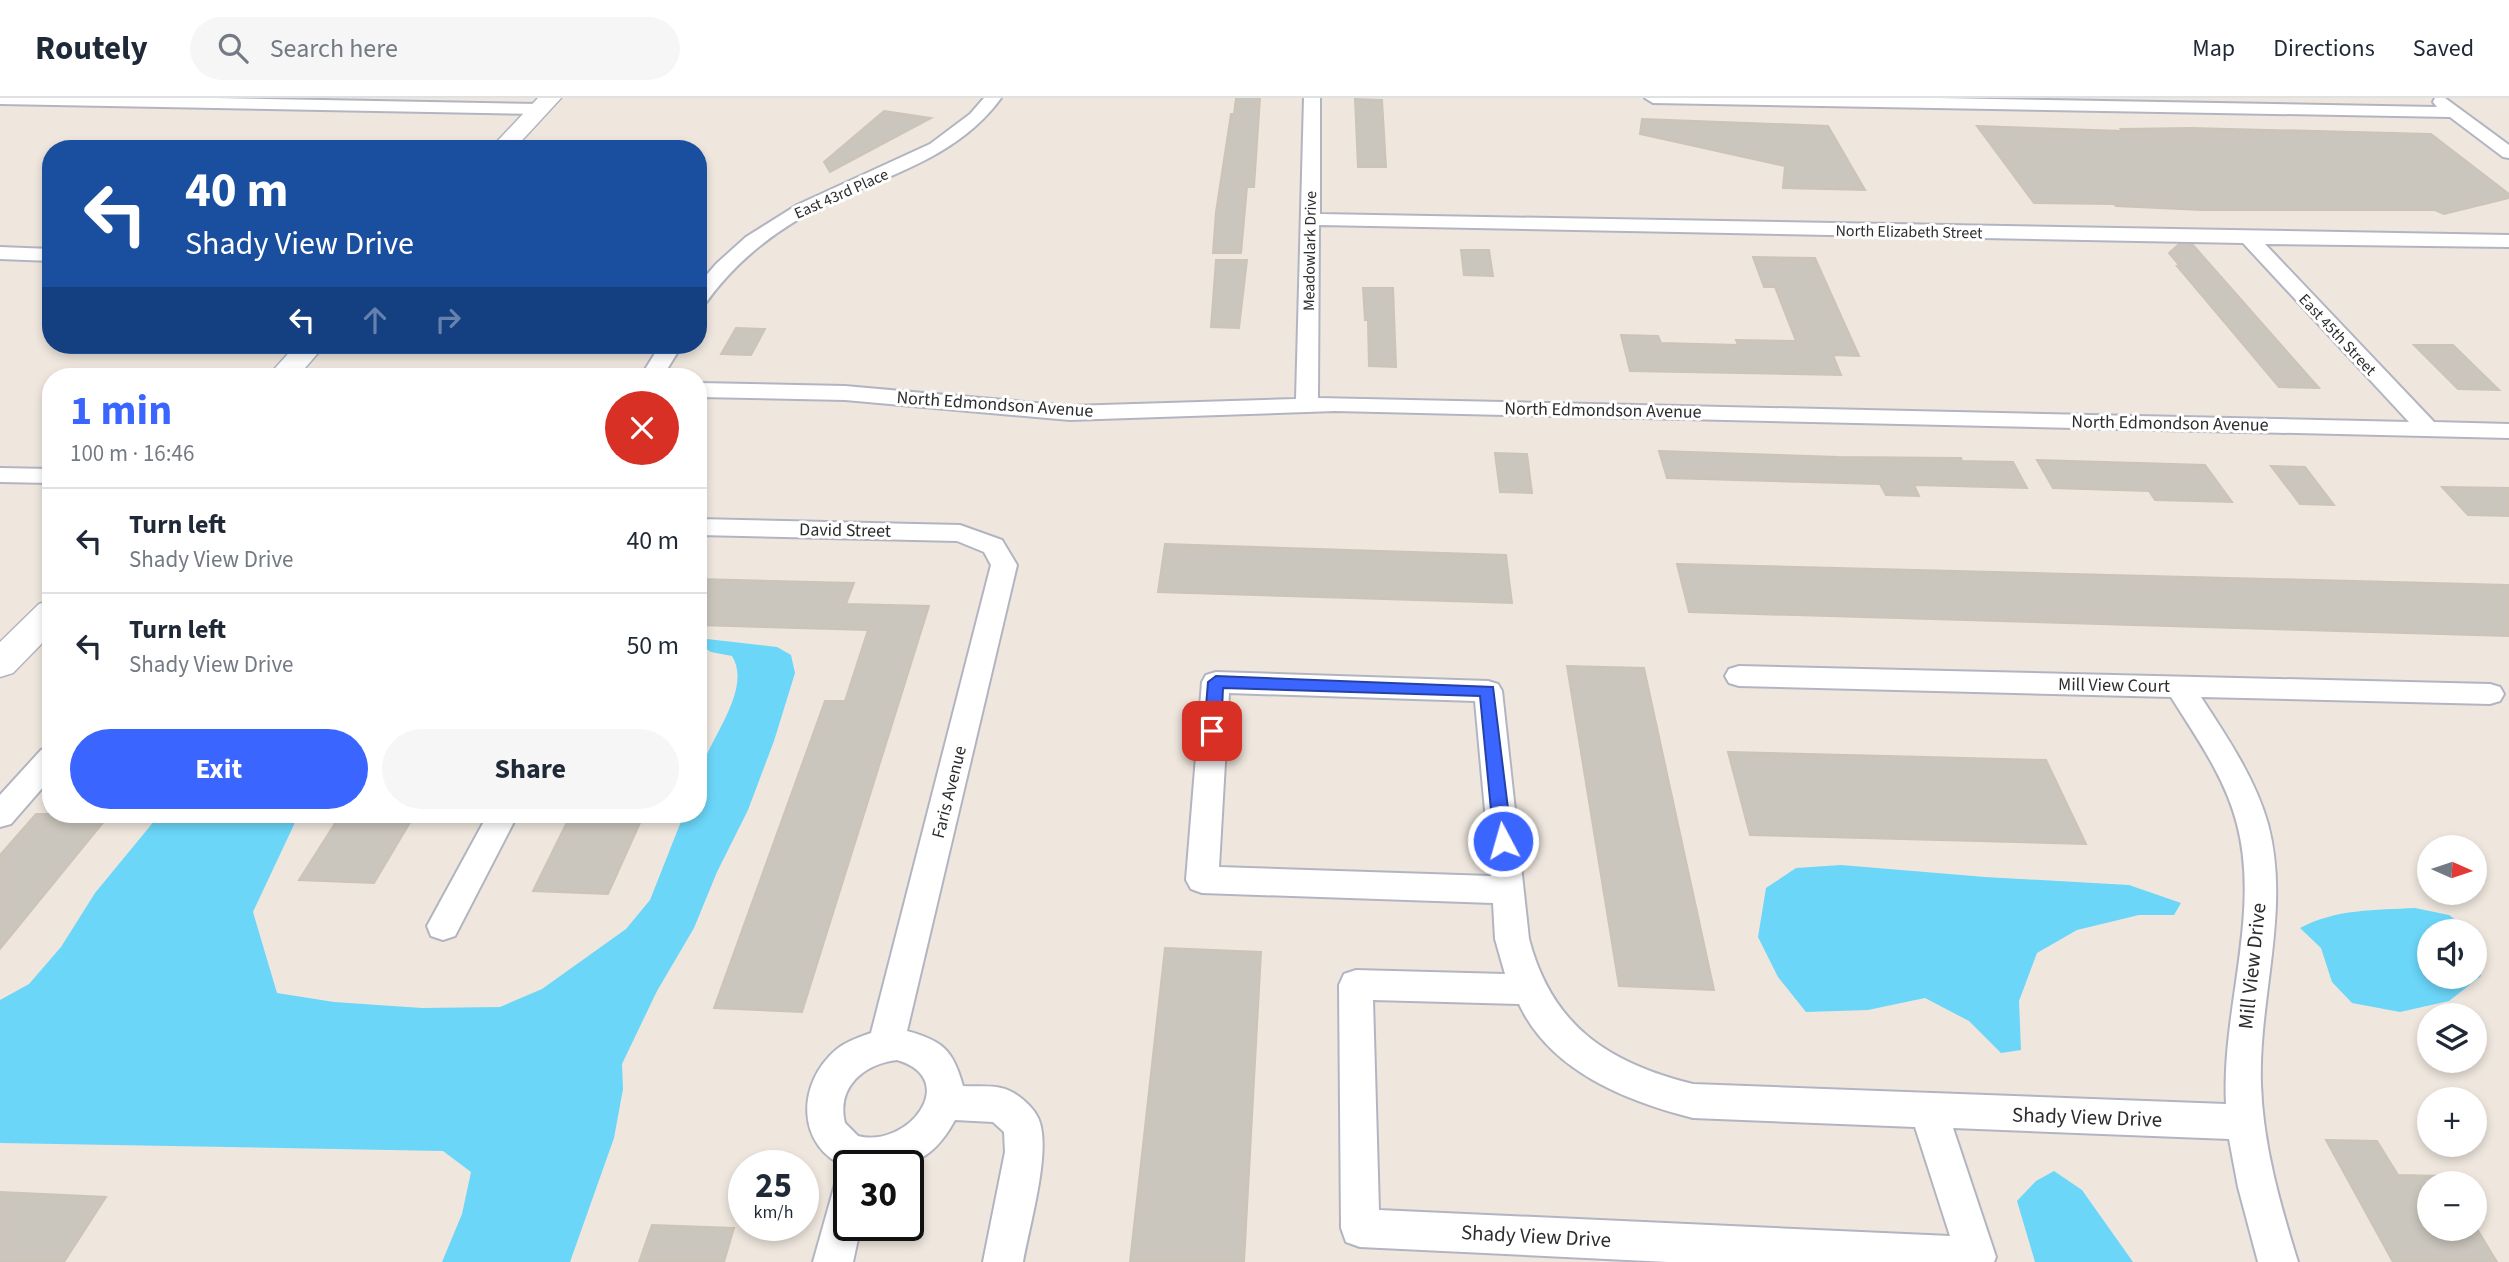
<!DOCTYPE html>
<meta charset="utf-8">
<style>
body{margin:0;font-family:"Source Sans 3",sans-serif;background:#f6f6f7;color:#1f2937;height:100vh;display:flex;flex-direction:column;font-size:26px;white-space:nowrap}
*{box-sizing:border-box;margin:0}
p{font-size:23px;color:#747a83}
.icon{flex:none;width:38px;height:38px;fill:none;stroke:currentColor;stroke-width:2;stroke-linecap:round;stroke-linejoin:round}
.map{position:relative;flex:1;overflow:hidden}
.side{position:absolute;left:42px;top:270px;width:665px;height:455px;display:flex;flex-direction:column;background:#fff;border-radius:28px;box-shadow:0 4px 10px #0003}
.side>*{flex:none}
.banner{position:absolute;left:42px;top:42px;width:665px;height:214px;border-radius:28px;box-shadow:0 4px 10px #0003;background:#1a4fa0;color:#fff;overflow:hidden}
.needle{width:46px;rotate:93deg}
.fabs{position:absolute;left:2417px;top:737px;display:grid;gap:14px}
.fabs a{display:grid;place-items:center;width:70px;height:70px;border-radius:50%;background:#fff;box-shadow:0 4px 10px #0003;font-size:35px}
.speed{position:absolute;left:728px;top:1052px;display:flex;gap:14px;font-size:35px;font-weight:700;text-align:center}
.speed>*{display:grid;place-content:center;width:91px;height:91px;border-radius:50%;background:#fff;box-shadow:0 4px 10px #0003;line-height:1}
.speed small{font-size:18px;font-weight:400}
.speed .limit{border:4px solid #111;border-radius:10px;background:#fff;color:#111}
.pin{position:absolute;display:grid;place-items:center;width:60px;height:60px;color:#fff;margin:-30px;border-radius:14px;box-shadow:0 4px 10px #0006}
.me{position:absolute;width:77px;margin:-38px;rotate:354deg;stroke-linejoin:round;filter:drop-shadow(0 0 5px #0008)}
.turn{display:flex;align-items:center;gap:24px;height:147px;padding:0 28px;font-size:32px}
.turn .icon{width:91px;height:91px;stroke-width:2.5}
.turn b{display:block;font-size:49px;line-height:60px}
.lanes{display:flex;align-items:center;height:66px;padding:0 28px;background:#0003;justify-content:center;gap:35px;direction:ltr}
.lanes .off{opacity:.35}
.round{display:grid;place-items:center;flex:none;width:74px;height:74px;border-radius:37px;background:#f6f6f7}
.headline{display:flex;align-items:center;justify-content:space-between;height:119px;padding:0 28px}
h1{font-size:42px;font-weight:700;line-height:52px;color:#3b65ff}
.cta{display:flex;gap:14px;margin-top:auto;padding:14px 28px}
.cta a{flex:1;height:80px;border-radius:42px;background:#3b65ff;color:#fff;font-size:28px;font-weight:700;line-height:80px;text-align:center}
.cta a+a{background:#f6f6f7;color:#1f2937}
ul{padding:0;list-style:none}
li{display:flex;align-items:center;gap:21px;height:105px;padding:0 28px;border-top:2px solid #e0e1e3}
li div{flex:1}
li b{display:block;font-size:26px}
li em{font-style:normal}
header{display:flex;align-items:center;gap:42px;box-sizing:border-box;height:98px;padding:0 35px;background:#fff;border-bottom:2px solid #e0e1e3}
header strong{font-size:33px}
nav{display:flex;gap:38px;margin-inline-start:auto;font-size:24px}
.search{width:490px;height:63px;background:#f6f6f7;display:flex;align-items:center;gap:18px;box-sizing:border-box;padding:0 24px;border-radius:38px;color:#747a83;font-size:26px}
.map>svg:first-child{display:block}
</style>
<header>
<strong>Routely</strong>
<div class="search"><svg class="icon" aria-label="search" viewBox="0 0 24 24"><circle cx="10" cy="10" r="6"/><path d="M15 15l6 6"/></svg>Search here</div>
<nav><a>Map</a><a>Directions</a><a>Saved</a></nav>
</header>
<div class="map">
<svg width="2509" height="1164" viewBox="0 0 2509 1164">
<rect width="100%" height="100%" fill="#efe7de"/>
<path fill="#6bd6f8" d="M 707,541 L 777,549 L 791,557 L 795,575 L 774,643 L 748,712 L 717,774 L 694,830 L 657,893 L 622,966 L 623,991 L 614,1040 L 570,1164 L 442,1164 L 462,1116 L 471,1074 L 443,1053 L 0,1045 L 0,902 L 29,886 L 61,849 L 95,795 L 160,716 L 299,716 L 253,814 L 277,895 L 334,904 L 422,910 L 500,909 L 542,891 L 626,831 L 650,802 L 684,716 L 698,716 C 698,705 697,693 698,682 C 704,646 754,593 732,558 L 711,554 L 703,549 Z
M 1841,767 L 1985,779 L 2129,787 L 2181,805 L 2174,817 L 2139,817 L 2077,832 L 2037,855 L 2019,903 L 2021,952 L 2001,955 L 1969,923 L 1925,900 L 1868,912 L 1806,914 L 1778,879 L 1758,839 L 1766,790 L 1796,770 Z
M 2415,810 L 2449,817 L 2470,833 L 2429,833 L 2429,878 L 2474,878 L 2475,837 L 2477,839 L 2481,878 L 2449,903 L 2400,914 L 2352,905 L 2332,884 L 2321,850 L 2300,830 C 2335,811 2376,812 2415,810 Z
M 2054,1073 L 2082,1092 L 2133,1164 L 2035,1164 L 2017,1103 L 2036,1083 Z"/>
<path fill="#cbc6bd" stroke="#cbc4b7" stroke-width="2" d="M 1236,0 L 1260,0 L 1254,89 L 1247,89 L 1241,155 L 1213,155 L 1216,114 L 1231,16 L 1234,16 Z
M 1355,1 L 1382,2 L 1386,69 L 1358,69 Z
M 884,13 L 931,20 L 830,74 L 824,64 Z
M 1642,21 L 1828,28 L 1865,92 L 1783,90 L 1785,68 L 1640,36 Z
M 1977,28 L 2123,33 L 2121,31 L 2191,30 L 2431,36 L 2509,96 L 2509,100 L 2444,116 L 2435,112 L 2202,112 L 2116,108 L 2114,106 L 2034,105 Z
M 2179,146 L 2193,147 L 2319,290 L 2279,289 L 2177,168 L 2180,168 L 2169,155 Z
M 1461,152 L 1489,152 L 1493,178 L 1464,177 Z
M 1753,159 L 1815,160 L 1859,258 L 1833,257 L 1841,277 L 1630,273 L 1621,237 L 1658,238 L 1661,245 L 1738,247 L 1736,242 L 1796,243 L 1775,189 L 1764,189 Z
M 1216,162 L 1247,162 L 1239,230 L 1211,229 Z
M 1363,190 L 1393,190 L 1396,269 L 1369,268 L 1368,222 L 1365,222 Z
M 736,230 L 765,231 L 751,257 L 721,256 Z
M 2414,247 L 2453,247 L 2499,292 L 2458,291 Z
M 1659,353 L 1838,359 L 1961,360 L 1962,363 L 2013,364 L 2027,390 L 1914,387 L 1919,398 L 1886,397 L 1880,386 L 1667,380 Z
M 1495,355 L 1527,356 L 1532,395 L 1500,394 Z
M 2037,362 L 2205,367 L 2232,404 L 2155,402 L 2149,393 L 2053,390 Z
M 2271,368 L 2305,369 L 2334,407 L 2300,406 Z
M 2442,389 L 2509,390 L 2509,418 L 2468,417 Z
M 1165,446 L 1506,457 L 1512,505 L 1158,494 Z
M 1677,466 L 2509,487 L 2509,538 L 1689,514 Z
M 698,481 L 854,485 L 846,506 L 929,508 L 802,914 L 714,910 L 825,603 L 845,603 L 868,532 L 698,527 Z
M 1567,568 L 1644,570 L 1714,892 L 1619,888 Z
M 1728,654 L 2046,662 L 2086,746 L 1750,737 Z
M 36,716 L 110,716 L 0,851 L 0,757 Z
M 341,716 L 415,716 L 374,785 L 299,782 Z
M 571,716 L 644,716 L 608,796 L 533,793 Z
M 1165,850 L 1261,854 L 1244,1164 L 1130,1164 Z
M 2326,1042 L 2377,1043 L 2398,1077 L 2446,1078 L 2450,1085 L 2429,1085 L 2429,1130 L 2474,1130 L 2474,1126 L 2497,1164 L 2393,1164 Z
M 0,1094 L 106,1099 L 64,1164 L 0,1164 Z
M 652,1127 L 734,1130 L 724,1164 L 639,1164 Z"/>
<g fill="none" stroke-linecap="round" stroke-linejoin="round">
<g stroke="#b2b5c1" stroke-width="4">
<path id="minor" d="M 0,0 L 215,0 L 540,6 L 548,11 L 540,16 L 0,6 Z
M 984,0 L 1001,0 C 959,58 891,76 829,105 C 779,129 737,161 705,206 L 698,208 L 698,187 L 716,166 L 746,139 L 797,107 L 930,46 L 970,16 Z
M 1304,0 L 1320,0 L 1320,116 L 2509,137 L 2509,149 L 2265,146 L 2434,324 L 2509,326 L 2509,340 L 1335,313 L 1070,322 L 845,302 L 698,299 L 698,285 L 845,288 L 1070,308 L 1296,301 ZM 1319,127 L 2243,145 L 2409,324 L 1318,300 Z
M 1645,0 L 1939,0 L 2437,9 L 2433,4 L 2435,0 L 2445,0 L 2509,47 L 2509,60 L 2503,59 L 2450,19 L 1653,5 Z
M 0,149 L 51,151 L 51,163 L 0,161 Z
M 660,247 L 682,247 L 663,278 L 641,278 Z
M 0,370 L 51,371 L 51,385 L 0,384 Z
M 698,421 L 960,427 L 1002,442 L 1017,467 L 907,933 C 943,943 953,952 963,988 C 975,989 989,987 1001,990 C 1016,993 1036,1010 1040,1025 C 1050,1058 1029,1129 1023,1164 L 983,1164 L 1005,1054 L 1004,1034 L 993,1024 L 955,1022 C 927,1073 901,1068 849,1068 L 849,1070 C 795,1050 796,985 837,951 C 847,943 860,939 871,935 L 991,467 L 984,454 L 957,443 L 698,437 ZM 897,962 C 962,981 908,1051 858,1038 L 845,1025 C 836,989 864,966 897,962 Z
M 1739,568 L 2490,586 L 2500,589 L 2504,596 L 2500,603 L 2490,606 L 2201,599 C 2227,639 2255,680 2268,726 C 2291,812 2258,900 2261,987 C 2263,1047 2280,1106 2298,1164 L 2258,1164 L 2238,1089 L 2229,1041 L 1953,1030 L 1996,1159 L 1994,1164 L 1668,1164 L 1360,1149 L 1346,1144 L 1341,1130 L 1339,887 L 1344,876 L 1356,872 L 1505,876 L 1495,841 L 1493,805 L 1202,795 L 1191,791 L 1186,782 L 1202,584 L 1206,577 L 1216,574 L 1488,583 L 1498,586 L 1502,593 L 1529,841 C 1552,928 1608,965 1693,986 L 2226,1006 C 2221,913 2261,817 2237,726 C 2225,679 2196,639 2171,599 L 1739,588 L 1729,585 L 1725,578 L 1729,571 ZM 1229,595 L 1475,603 L 1491,778 L 1219,769 ZM 1373,902 L 1519,906 C 1550,973 1626,1003 1693,1020 L 1915,1029 L 1950,1138 L 1379,1112 Z
M 51,649 L 51,680 L 11,726 L 0,729 L 0,697 L 41,652 Z
M 488,716 L 518,716 L 455,838 L 443,842 L 431,838 L 427,828 Z
M 849,1080 L 849,1127 L 861,1127 L 853,1164 L 813,1164 L 835,1086 Z"/>
</g>
<g stroke="#b2b5c1" stroke-width="3">
<path id="tertiary" d="M 538,0 L 561,0 L 514,51 L 490,51 Z
M 296,247 L 325,247 L 298,278 L 268,278 Z
M 51,502 L 51,536 L 13,575 L 0,579 L 0,544 L 39,506 Z"/>
</g>
<use href="#minor" fill="#fff" fill-rule="evenodd"/>
<use href="#tertiary" fill="#fff" fill-rule="evenodd"/>
</g>
<path fill="#3b65ff" stroke="#2642a6" stroke-width="2" d="M 1216,578 L 1493,589 L 1512,743 L 1510,748 L 1497,748 L 1494,743 L 1480,598 L 1223,590 L 1221,633 L 1212,639 L 1204,633 L 1208,584 Z"/>
<g text-anchor="middle" stroke-width="6" stroke-linejoin="round" paint-order="stroke">
<g font-size="16" fill="#2d2d2d" stroke="#fff">
<text transform="translate(841 95) rotate(-24)" y="6">East 43rd Place</text>
<text transform="translate(1909 133) rotate(1)" y="6">North Elizabeth Street</text>
<text transform="translate(1309 153) rotate(-89)" y="6">Meadowlark Drive</text>
<text transform="translate(2338 236) rotate(47)" y="6">East 45th Street</text>
</g>
<g font-size="18" fill="#2d2d2d" stroke="#fff">
<text transform="translate(995 306) rotate(4)" y="6">North Edmondson Avenue</text>
<text transform="translate(1603 312) rotate(1)" y="6">North Edmondson Avenue</text>
<text transform="translate(2170 325) rotate(1)" y="6">North Edmondson Avenue</text>
<text transform="translate(845 432) rotate(1)" y="6">David Street</text>
<text transform="translate(2114 587) rotate(1)" y="6">Mill View Court</text>
<text transform="translate(949 694) rotate(-76)" y="6">Faris Avenue</text>
</g>
<g font-size="21" fill="#2d2d2d" stroke="#fff">
<text transform="translate(2252 868) rotate(-84)" y="7">Mill View Drive</text>
<text transform="translate(2087 1019) rotate(2)" y="7">Shady View Drive</text>
<text transform="translate(1536 1138) rotate(3)" y="7">Shady View Drive</text>
</g>
</g>
</svg>
<div class="fabs">
<a><svg class="needle" viewBox="-14 -14 28 28"><path d="M0-13l5 13h-10z" fill="#e53935"/><path d="M0 13l5-13h-10z" fill="#747a83"/></svg></a>
<a><svg class="icon" aria-label="sound" viewBox="0 0 24 24"><path d="M4 9h4l5-4v14l-5-4H4zM17 9q2 3 0 6"/></svg></a>
<a><svg class="icon" aria-label="layers" viewBox="0 0 24 24"><path d="M12 4l9 5-9 5-9-5zM3 14l9 5 9-5"/></svg></a>
<a>+</a>
<a>−</a>
</div>
<div class="speed"><div>25<small>km/h</small></div><div class="limit">30</div></div>
<div class="pin" style="left:1212px;top:633px;background:#d93025"><svg class="icon" aria-label="arrive" viewBox="0 0 24 24"><path d="M6 21V4h12l-3 4 3 4H6"/></svg></div>
<svg class="me" style="left:1503px;top:743px" viewBox="-20 -20 40 40"><circle r="17" fill="#3b65ff" stroke="#fff" stroke-width="3"/><path d="M0-11L8 9 0 5-8 9z" fill="#fff"/></svg>
<div class="banner">
<div class="turn"><svg class="icon" aria-label="left" viewBox="0 0 24 24"><path d="M17 20v-9H6M10 6l-5 5 5 5"/></svg><div><b>40 m</b>Shady View Drive</div></div>
<div class="lanes"><svg class="icon" aria-label="left" viewBox="0 0 24 24"><path d="M17 20v-9H6M10 6l-5 5 5 5"/></svg><svg class="icon off" aria-label="ahead" viewBox="0 0 24 24"><path d="M12 20V5M6 11l6-6 6 6"/></svg><svg class="icon off" aria-label="right" viewBox="0 0 24 24"><path d="M7 20v-9h11M14 6l5 5-5 5"/></svg></div>
</div>
<section class="side">
<div class="headline"><div><h1>1 min</h1><p>100 m · 16:46</p></div><a class="round" style="background:#d93025;color:#fff"><svg class="icon" aria-label="close" viewBox="0 0 24 24"><path d="M6 6l12 12M18 6L6 18"/></svg></a></div>
<ul>
<li><svg class="icon" aria-label="left" viewBox="0 0 24 24"><path d="M17 20v-9H6M10 6l-5 5 5 5"/></svg><div><b>Turn left</b><p>Shady View Drive</p></div><em>40 m</em></li>
<li><svg class="icon" aria-label="left" viewBox="0 0 24 24"><path d="M17 20v-9H6M10 6l-5 5 5 5"/></svg><div><b>Turn left</b><p>Shady View Drive</p></div><em>50 m</em></li>
</ul>
<div class="cta"><a>Exit</a><a>Share</a></div>
</section>
</div>
